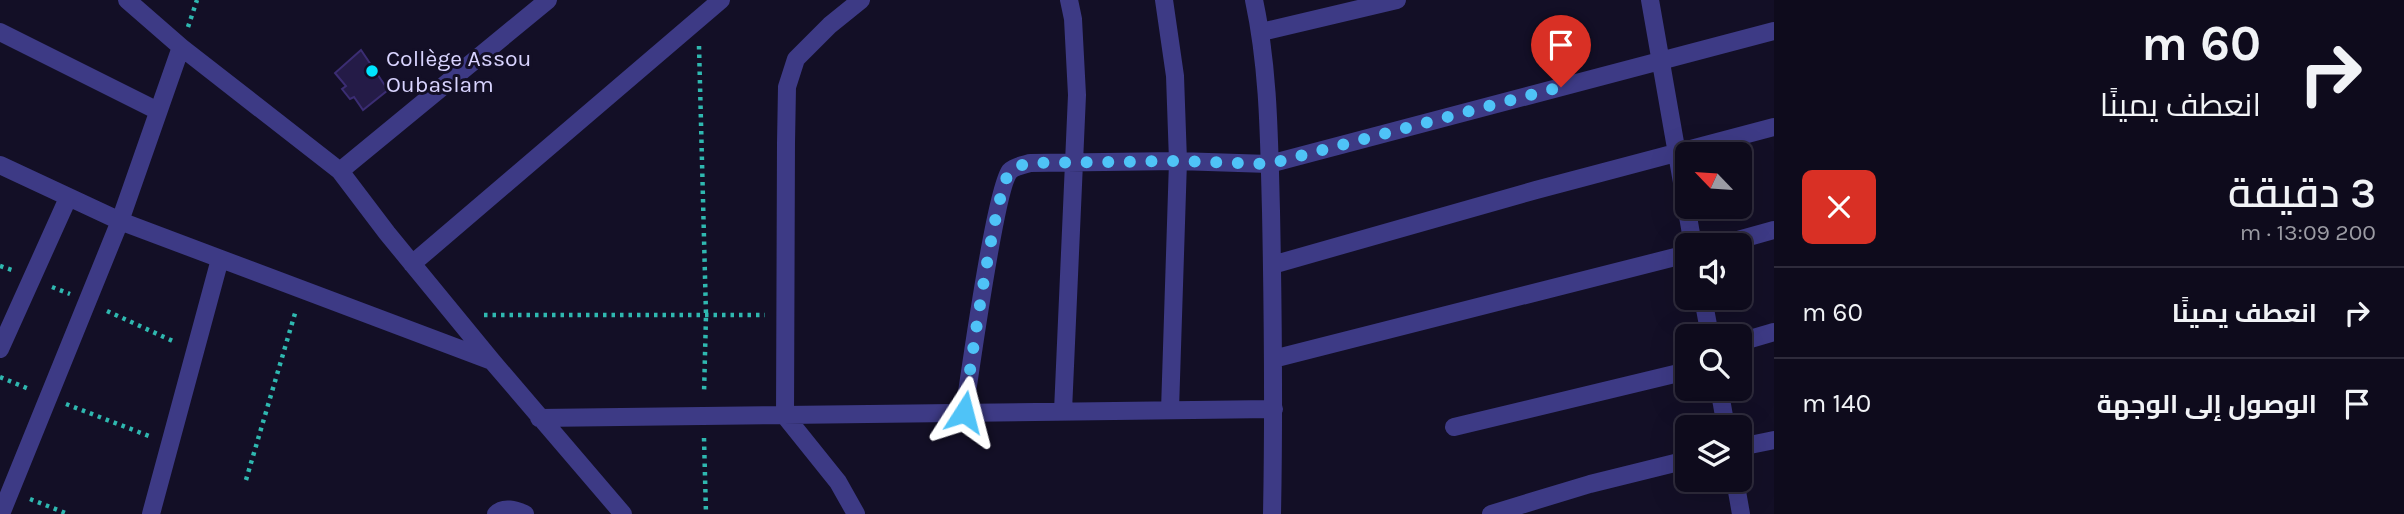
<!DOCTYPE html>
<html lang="ar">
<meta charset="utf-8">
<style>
body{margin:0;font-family:Karla,Cairo,sans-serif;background:#1c1929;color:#f1f3f6;direction:rtl;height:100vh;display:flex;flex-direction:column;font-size:26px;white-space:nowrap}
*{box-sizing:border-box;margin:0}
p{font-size:23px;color:#9b9ba3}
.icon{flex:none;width:38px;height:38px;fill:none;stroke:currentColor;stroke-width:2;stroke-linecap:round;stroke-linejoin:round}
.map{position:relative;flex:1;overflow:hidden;direction:ltr}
.side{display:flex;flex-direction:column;background:#0e0b1c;width:630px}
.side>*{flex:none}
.top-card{background:#0e0b1c;color:#f1f3f6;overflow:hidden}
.needle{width:46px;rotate:295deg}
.buttons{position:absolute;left:1675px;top:142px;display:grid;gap:14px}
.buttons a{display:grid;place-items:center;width:77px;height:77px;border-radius:10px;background:#0e0b1c;box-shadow:0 7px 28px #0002,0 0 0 2px #2e2b3b;font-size:35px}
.pin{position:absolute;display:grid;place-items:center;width:60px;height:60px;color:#fff;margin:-72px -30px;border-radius:50% 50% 50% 0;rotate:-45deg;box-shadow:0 0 7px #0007}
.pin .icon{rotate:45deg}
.me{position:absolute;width:77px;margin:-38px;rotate:9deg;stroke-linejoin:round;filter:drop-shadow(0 0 5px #0008)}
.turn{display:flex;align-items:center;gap:24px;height:147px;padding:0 28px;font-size:32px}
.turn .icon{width:91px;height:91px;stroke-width:2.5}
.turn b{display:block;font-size:49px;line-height:60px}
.round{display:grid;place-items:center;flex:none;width:74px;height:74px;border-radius:10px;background:#1c1929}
.overview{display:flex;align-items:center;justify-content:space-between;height:119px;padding:0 28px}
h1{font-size:42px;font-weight:600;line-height:52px}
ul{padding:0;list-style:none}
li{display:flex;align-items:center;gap:21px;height:91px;padding:0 28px;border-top:2px solid #2e2b3b}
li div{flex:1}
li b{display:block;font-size:26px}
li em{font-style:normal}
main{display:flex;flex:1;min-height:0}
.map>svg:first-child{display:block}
</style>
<main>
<section class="side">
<div class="top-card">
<div class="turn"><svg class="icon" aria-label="right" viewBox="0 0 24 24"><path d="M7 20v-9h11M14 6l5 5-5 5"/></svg><div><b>60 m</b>انعطف يمينًا</div></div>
</div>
<div class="overview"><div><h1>3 دقيقة</h1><p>200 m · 13:09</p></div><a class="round" style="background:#d93025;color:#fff"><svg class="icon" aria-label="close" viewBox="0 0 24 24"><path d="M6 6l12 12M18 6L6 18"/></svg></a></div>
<ul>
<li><svg class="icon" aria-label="right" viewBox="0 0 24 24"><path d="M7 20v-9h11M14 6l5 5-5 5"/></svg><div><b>انعطف يمينًا</b></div><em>60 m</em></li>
<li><svg class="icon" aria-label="arrive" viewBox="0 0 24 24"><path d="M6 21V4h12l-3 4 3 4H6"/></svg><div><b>الوصول إلى الوجهة</b></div><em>140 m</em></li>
</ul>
</section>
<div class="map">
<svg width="1774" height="514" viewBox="0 0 1774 514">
<rect width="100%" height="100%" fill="#130f26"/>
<path fill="#241b47" stroke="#3b2d73" stroke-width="2" d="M 361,50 L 388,90 L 363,110 L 354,97 L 350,99 L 342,89 L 346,86 L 335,73 Z"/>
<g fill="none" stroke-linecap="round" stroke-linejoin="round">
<path stroke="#2fb8b0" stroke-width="4.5" stroke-dasharray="3.5 5" stroke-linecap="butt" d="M 188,27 L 197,0
M 699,46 L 706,315 L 704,394
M 0,266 L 12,270
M 52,287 L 70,294
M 107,311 L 175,342
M 484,315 L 765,315
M 0,377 L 29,389
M 66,404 L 149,436
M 704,438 L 706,514
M 246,480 L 296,310
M 30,499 L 68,514"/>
<path stroke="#3d3a85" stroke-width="18" d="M 127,0 L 181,47 L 340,171 L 387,233 L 492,361 L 623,514
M 1164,0 L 1175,76 L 1178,161 L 1170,410
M 1254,0 C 1269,70 1269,140 1271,211 C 1273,312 1274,413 1272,514
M 1650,0 L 1693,245
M 0,32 L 158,111
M 1261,32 L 1397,0
M 0,165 L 120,221 L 492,361
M 340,171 L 548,0
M 1720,245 L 1774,230
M 412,264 L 721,0
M 1272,265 L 1536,190 L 1774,127
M 1703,298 L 1710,336
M 1740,342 L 1774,332
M 0,349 L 68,198
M 1273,359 L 1687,254
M 1719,388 L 1726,427
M 1063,411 L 1077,95 L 1073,19 L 1069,0
M 964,413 C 969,379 996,186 1010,171 C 1015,166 1023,165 1030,163 L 1178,161 L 1269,164 L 1774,31
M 539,418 L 1274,409
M 1454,427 L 1687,371
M 1740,447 L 1774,440
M 1735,480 L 1741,514
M 1,514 L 120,221 L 181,47
M 151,514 L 220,259
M 496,514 C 504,506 515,510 525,514
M 856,514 L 838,482 L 785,416 L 786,143 L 787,87 L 796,59 L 830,25 L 861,0
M 1491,514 L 1590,484 L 1687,460"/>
</g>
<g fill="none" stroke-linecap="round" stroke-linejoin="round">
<path stroke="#4fc3f7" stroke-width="12" stroke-dasharray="0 21.6" d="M 964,412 C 969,378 995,187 1010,172 C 1015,166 1023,165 1030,163 L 1178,161 L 1269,164 L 1561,87"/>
</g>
<circle fill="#00e5ff" stroke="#130f26" stroke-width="2.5" cx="372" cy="71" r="7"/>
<g text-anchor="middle" stroke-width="6" stroke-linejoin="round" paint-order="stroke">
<g font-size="23" fill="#d9d4ff" stroke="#130f26" text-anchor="start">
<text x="386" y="66">Collège Assou<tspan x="386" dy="26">Oubaslam</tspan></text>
</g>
</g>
</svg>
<div class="buttons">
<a><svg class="needle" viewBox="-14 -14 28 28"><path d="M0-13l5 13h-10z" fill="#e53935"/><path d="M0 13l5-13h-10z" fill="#9b9ba3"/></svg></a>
<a><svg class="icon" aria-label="sound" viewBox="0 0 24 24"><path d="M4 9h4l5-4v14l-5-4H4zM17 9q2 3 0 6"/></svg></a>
<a><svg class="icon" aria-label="search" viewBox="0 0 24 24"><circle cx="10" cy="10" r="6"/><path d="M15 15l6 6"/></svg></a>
<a><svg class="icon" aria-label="layers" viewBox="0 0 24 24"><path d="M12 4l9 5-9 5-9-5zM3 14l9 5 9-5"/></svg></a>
</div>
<div class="pin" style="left:1561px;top:87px;background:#d93025"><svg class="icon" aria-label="arrive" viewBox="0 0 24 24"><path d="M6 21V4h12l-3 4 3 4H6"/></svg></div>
<svg class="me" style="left:964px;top:412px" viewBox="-20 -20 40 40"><path d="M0-17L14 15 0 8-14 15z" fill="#4fc3f7" stroke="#fff" stroke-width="4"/></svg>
</div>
</main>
